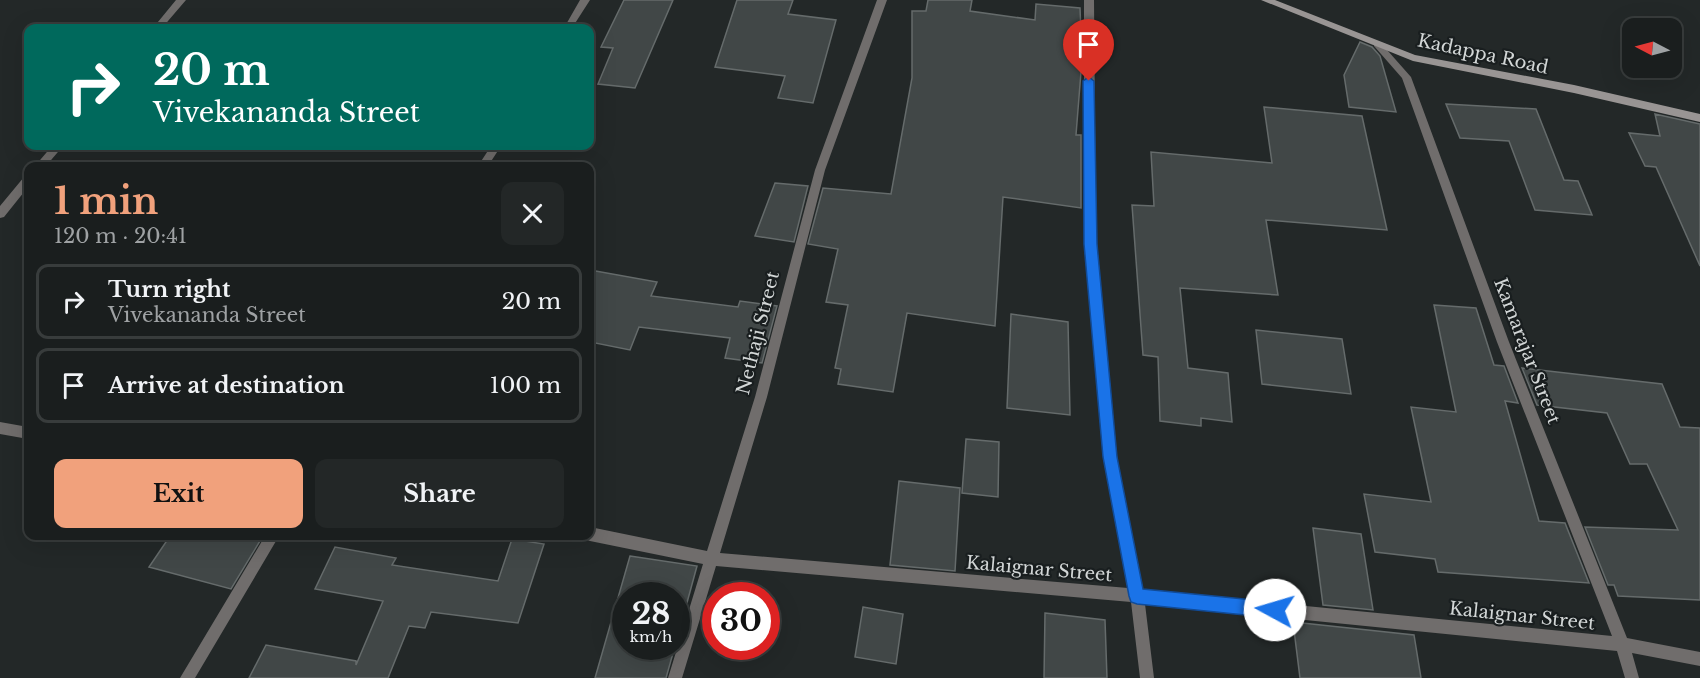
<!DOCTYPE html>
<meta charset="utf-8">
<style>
body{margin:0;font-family:"Libre Baskerville",serif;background:#232727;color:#f1f3f6;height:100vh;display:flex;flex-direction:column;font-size:22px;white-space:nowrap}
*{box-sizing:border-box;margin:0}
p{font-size:20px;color:#9fa2a4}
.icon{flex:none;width:33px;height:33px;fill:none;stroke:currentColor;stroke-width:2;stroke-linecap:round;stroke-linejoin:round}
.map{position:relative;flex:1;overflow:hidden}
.panel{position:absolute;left:24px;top:162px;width:570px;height:378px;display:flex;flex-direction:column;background:#1a1e1e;border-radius:12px;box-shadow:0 6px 24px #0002,0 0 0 2px #383c3c}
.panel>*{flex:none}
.hud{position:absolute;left:24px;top:24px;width:570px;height:126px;border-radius:12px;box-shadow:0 6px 24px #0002,0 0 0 2px #383c3c;background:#00695c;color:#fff;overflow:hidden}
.needle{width:39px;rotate:276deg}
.controls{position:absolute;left:1622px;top:18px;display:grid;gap:12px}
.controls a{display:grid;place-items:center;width:60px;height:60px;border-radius:12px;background:#1a1e1e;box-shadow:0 6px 24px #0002,0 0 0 2px #383c3c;font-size:30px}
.speed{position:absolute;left:612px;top:582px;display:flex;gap:12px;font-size:30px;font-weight:700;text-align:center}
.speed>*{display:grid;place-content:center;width:78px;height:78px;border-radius:50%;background:#1a1e1e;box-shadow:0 6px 24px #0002,0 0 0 2px #383c3c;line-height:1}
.speed small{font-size:15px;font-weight:400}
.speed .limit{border:9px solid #d22;background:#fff;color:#111}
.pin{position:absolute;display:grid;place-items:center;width:51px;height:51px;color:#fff;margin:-62px -26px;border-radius:50% 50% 50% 0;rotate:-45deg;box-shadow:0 0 6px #0007}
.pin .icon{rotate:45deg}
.me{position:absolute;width:66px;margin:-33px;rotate:276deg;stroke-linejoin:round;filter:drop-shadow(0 0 4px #0008)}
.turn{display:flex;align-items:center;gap:21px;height:126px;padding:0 30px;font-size:27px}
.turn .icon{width:78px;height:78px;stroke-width:2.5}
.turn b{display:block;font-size:42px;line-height:51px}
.round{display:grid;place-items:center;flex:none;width:63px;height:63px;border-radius:12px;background:#232727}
.headline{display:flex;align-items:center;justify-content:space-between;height:102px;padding:0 30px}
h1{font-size:36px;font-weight:800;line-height:45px;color:#f1a17c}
.button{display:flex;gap:12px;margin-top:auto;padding:12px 30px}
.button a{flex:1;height:69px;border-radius:12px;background:#f1a17c;color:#111;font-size:24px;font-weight:800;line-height:69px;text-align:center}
.button a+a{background:#232727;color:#f1f3f6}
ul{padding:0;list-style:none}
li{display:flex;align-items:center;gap:18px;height:75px;margin:0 12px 9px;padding:0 18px;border:3px solid #383c3c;border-radius:12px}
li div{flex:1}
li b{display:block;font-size:22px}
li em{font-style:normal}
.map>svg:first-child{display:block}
</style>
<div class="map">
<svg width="1700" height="678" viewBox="0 0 1700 678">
<rect width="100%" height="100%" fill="#232828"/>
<path fill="#414747" stroke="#656b6b" stroke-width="1.5" d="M 624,0 L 673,0 L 635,88 L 598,84 L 613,48 L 601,47 Z
M 737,0 L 793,0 L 788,14 L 836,20 L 813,103 L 778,98 L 785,76 L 715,67 Z
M 928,0 L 972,0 L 970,11 L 1035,20 L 1036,4 L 1080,8 L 1082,59 L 1076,135 L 1081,135 L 1081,208 L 1003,197 L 995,326 L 907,313 L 893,392 L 838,384 L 841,369 L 835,368 L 848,305 L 826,302 L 838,249 L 808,244 L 823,188 L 891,194 L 912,78 L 912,11 L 926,11 Z
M 1360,42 L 1372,47 L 1380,56 L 1396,112 L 1349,107 L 1344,75 Z
M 1446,104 L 1536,109 L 1564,180 L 1578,181 L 1592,215 L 1535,210 L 1509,141 L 1460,138 Z
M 1264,107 L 1362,116 L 1387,230 L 1266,220 L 1278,295 L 1180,288 L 1188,368 L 1228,373 L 1232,422 L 1201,418 L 1201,426 L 1160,421 L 1158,357 L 1143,355 L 1132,205 L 1154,206 L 1151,152 L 1272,163 Z
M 1655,114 L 1700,124 L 1700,266 L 1656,167 L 1645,166 L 1629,133 L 1660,136 Z
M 775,183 L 808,186 L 794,242 L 755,236 Z
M 590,270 L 657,282 L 651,296 L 738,307 L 740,301 L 777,306 L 762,363 L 725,358 L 730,338 L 639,327 L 630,350 L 590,342 Z
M 1434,305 L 1476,308 L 1494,365 L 1504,366 L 1518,403 L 1505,401 L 1539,521 L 1565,523 L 1589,583 L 1438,572 L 1435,559 L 1375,552 L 1364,494 L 1431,502 L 1411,407 L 1456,412 Z
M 1011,314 L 1068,322 L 1070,415 L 1007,408 Z
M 1256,330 L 1342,339 L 1351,394 L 1262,384 Z
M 1522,368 L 1662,384 L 1680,427 L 1700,428 L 1700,600 L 1618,596 L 1614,585 L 1608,585 L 1585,527 L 1678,530 L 1647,464 L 1630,464 L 1607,413 L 1537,405 Z
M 966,439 L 999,442 L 998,497 L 962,493 Z
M 899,481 L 960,488 L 955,571 L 890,565 Z
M 1313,528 L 1361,534 L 1373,610 L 1323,605 Z
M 170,536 L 263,536 L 231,589 L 149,567 Z
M 512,539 L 544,544 L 518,623 L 431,612 L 425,628 L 409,626 L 388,678 L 249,678 L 266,645 L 356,661 L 356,665 L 383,601 L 315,589 L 335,547 L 396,558 L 392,565 L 498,581 Z
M 630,556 L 697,566 L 676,643 L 676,596 L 626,596 L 626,646 L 675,646 L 666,678 L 595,678 Z
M 863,607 L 903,614 L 896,664 L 855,657 Z
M 1045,613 L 1105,620 L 1107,678 L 1044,678 Z
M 1293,622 L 1414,635 L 1421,678 L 1300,678 Z"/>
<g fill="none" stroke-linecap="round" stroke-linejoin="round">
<path fill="#706d6c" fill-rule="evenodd" d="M 580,0 L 590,0 L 572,28 L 564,28 Z
M 877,0 L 887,0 L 825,170 L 767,397 L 720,553 L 1128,588 L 1104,457 L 1084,244 L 1084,0 L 1094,0 L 1096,244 L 1116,457 L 1143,590 L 1612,636 L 1497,342 L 1402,78 L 1374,46 L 1374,42 L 1380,42 L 1411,77 L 1509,342 L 1627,638 L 1700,652 L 1700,666 L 1632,653 L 1639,678 L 1625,678 L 1617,651 L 1145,604 L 1154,678 L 1140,678 L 1131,602 L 716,566 L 682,678 L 668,678 L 703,564 L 590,541 L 585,539 L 584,536 L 590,536 L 590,527 L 707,551 L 755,397 L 815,170 Z
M 491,146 L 501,146 L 488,166 L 478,166 Z
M 0,422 L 28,427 L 28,439 L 0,434 Z
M 265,536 L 279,536 L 195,678 L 180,678 Z"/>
<path fill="#706d6c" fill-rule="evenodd" d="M 176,0 L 186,0 L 162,28 L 153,28 Z
M 52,146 L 63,146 L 46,166 L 35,166 Z
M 28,176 L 28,187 L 4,217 L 0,218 L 0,206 L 24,177 Z"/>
<path fill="#999594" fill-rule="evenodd" d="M 1261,0 L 1275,0 L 1415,55 L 1574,85 L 1700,114 L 1700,122 L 1574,93 L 1413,61 Z"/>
</g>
<path fill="#1a73e8" stroke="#114b97" stroke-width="1.5" d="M 1089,77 L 1094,81 L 1097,244 L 1117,457 L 1143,589 L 1275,602 L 1281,604 L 1284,610 L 1281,616 L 1275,618 L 1137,604 L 1131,602 L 1129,596 L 1103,457 L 1084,244 L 1083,81 Z"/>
<g text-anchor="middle" stroke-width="4.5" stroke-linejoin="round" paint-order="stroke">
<g font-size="18" fill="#d2d6d6" stroke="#191e1f">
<text transform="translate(1483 54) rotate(12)" y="6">Kadappa Road</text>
<text transform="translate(758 333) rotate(-76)" y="6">Nethaji Street</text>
<text transform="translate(1527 351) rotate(69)" y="6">Kamarajar Street</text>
<text transform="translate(1039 569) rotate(5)" y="6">Kalaignar Street</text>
<text transform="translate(1522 616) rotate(6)" y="6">Kalaignar Street</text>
</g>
</g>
</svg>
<div class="controls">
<a><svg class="needle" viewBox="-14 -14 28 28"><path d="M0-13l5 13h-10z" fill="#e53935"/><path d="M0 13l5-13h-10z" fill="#9fa2a4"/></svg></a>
</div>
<div class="speed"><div>28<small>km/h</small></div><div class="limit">30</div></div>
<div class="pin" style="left:1089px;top:81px;background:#d93025"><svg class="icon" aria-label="arrive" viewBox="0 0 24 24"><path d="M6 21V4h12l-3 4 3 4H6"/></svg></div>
<svg class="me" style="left:1275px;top:610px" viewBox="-20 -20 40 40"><circle r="19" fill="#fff"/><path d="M0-13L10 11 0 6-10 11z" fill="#1a73e8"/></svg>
<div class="hud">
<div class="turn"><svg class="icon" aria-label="right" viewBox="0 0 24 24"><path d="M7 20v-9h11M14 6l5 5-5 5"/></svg><div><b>20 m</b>Vivekananda Street</div></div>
</div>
<section class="panel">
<div class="headline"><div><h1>1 min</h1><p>120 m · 20:41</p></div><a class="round"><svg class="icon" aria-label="close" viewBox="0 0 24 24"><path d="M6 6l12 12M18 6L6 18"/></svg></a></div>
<ul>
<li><svg class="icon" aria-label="right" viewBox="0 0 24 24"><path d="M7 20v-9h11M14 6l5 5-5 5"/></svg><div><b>Turn right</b><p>Vivekananda Street</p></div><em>20 m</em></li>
<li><svg class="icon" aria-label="arrive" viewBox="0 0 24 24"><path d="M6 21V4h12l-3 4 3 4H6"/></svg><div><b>Arrive at destination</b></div><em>100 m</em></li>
</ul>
<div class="button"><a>Exit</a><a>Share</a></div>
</section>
</div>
